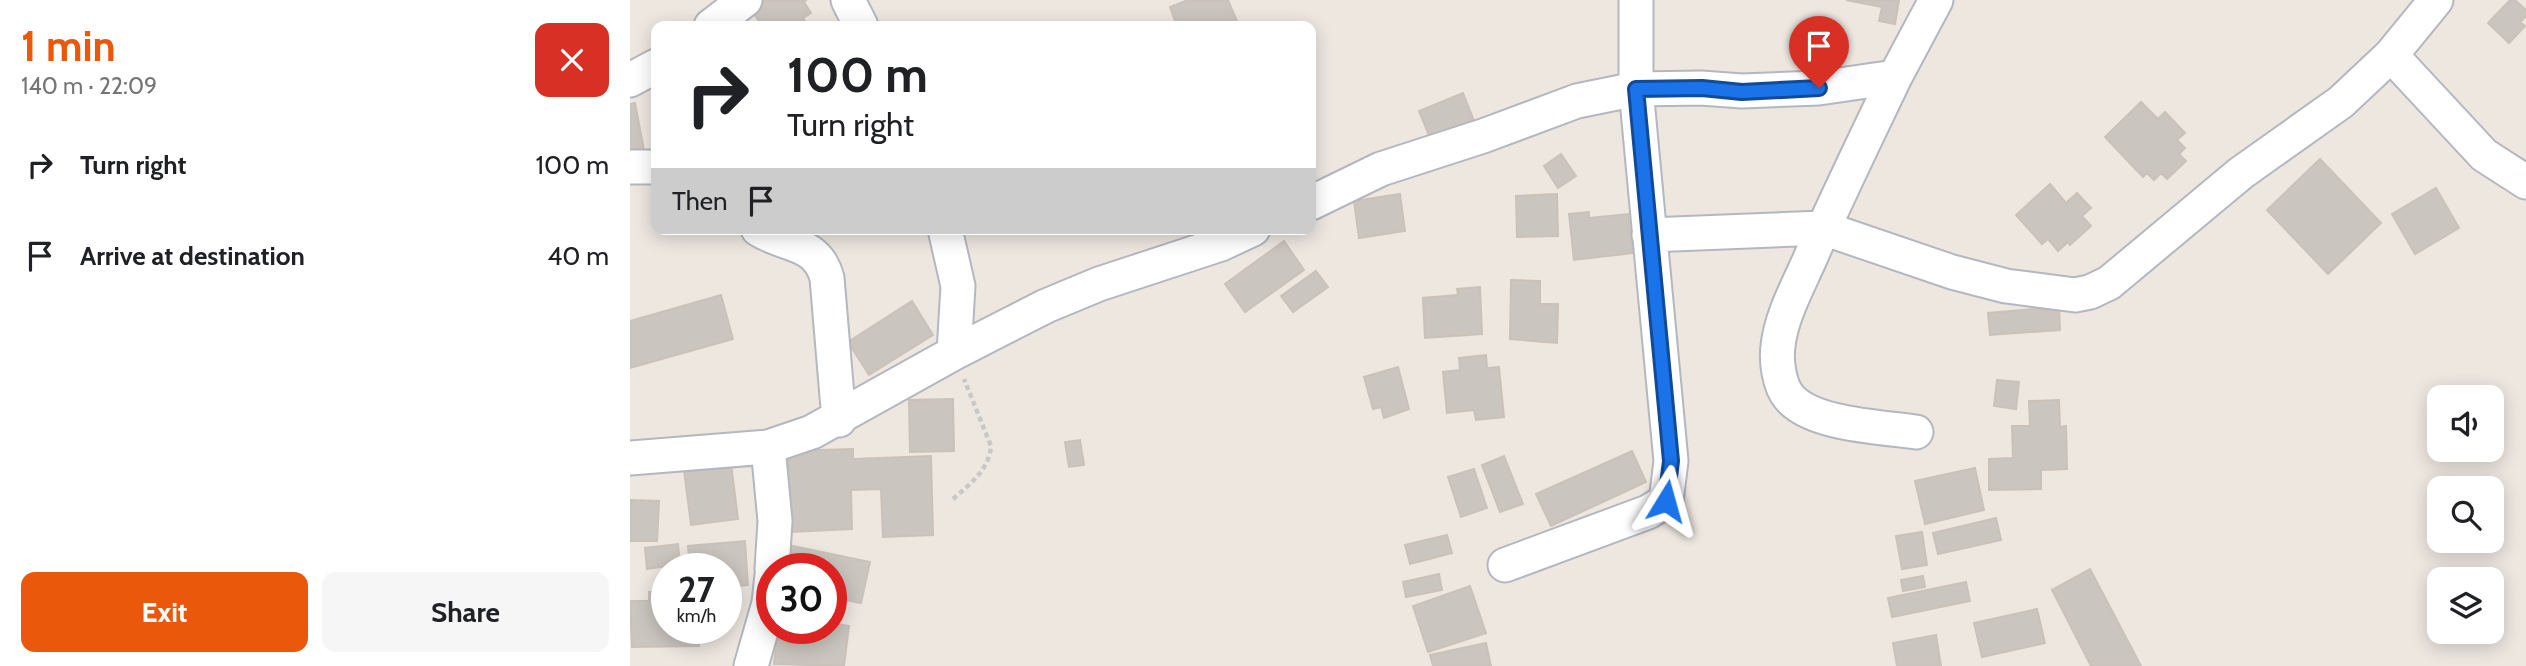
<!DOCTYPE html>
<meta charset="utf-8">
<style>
body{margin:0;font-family:Cabin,sans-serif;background:#f6f6f6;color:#202124;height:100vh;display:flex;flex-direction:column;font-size:26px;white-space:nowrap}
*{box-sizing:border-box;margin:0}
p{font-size:23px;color:#757577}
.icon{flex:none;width:38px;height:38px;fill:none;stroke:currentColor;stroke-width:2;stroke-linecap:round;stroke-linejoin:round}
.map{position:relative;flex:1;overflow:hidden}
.panel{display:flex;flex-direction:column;background:#fff;width:630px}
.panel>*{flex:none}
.banner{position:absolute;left:21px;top:21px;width:665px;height:214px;border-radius:14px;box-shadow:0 4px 18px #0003;background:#fff;color:#202124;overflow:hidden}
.fabs{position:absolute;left:1797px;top:385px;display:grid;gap:14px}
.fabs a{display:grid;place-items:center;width:77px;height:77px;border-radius:14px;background:#fff;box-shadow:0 4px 18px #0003;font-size:35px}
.speed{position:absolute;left:21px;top:553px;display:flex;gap:14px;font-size:35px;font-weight:700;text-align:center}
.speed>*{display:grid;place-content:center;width:91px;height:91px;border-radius:50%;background:#fff;box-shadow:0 4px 18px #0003;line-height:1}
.speed small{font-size:18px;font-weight:400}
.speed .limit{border:10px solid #d22;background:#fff;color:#111}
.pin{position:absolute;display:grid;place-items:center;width:60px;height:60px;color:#fff;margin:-72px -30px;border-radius:50% 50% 50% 0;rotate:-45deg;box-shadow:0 0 7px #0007}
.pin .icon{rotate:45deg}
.me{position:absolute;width:77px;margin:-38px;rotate:8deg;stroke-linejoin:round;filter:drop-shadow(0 0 5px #0008)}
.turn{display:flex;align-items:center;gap:24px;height:147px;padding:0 21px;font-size:32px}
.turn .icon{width:91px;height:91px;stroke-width:2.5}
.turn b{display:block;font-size:49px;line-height:60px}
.then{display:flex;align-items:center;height:66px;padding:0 21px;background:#0003;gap:14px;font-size:26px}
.round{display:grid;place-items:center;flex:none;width:74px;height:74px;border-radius:14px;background:#f6f6f6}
.summary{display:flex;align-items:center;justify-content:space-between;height:119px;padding:0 21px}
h1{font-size:42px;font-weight:700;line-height:52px;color:#ea580c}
.primary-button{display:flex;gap:14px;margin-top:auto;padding:14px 21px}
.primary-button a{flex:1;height:80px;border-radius:14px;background:#ea580c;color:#fff;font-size:28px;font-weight:700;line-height:80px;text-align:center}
.primary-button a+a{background:#f6f6f6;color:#202124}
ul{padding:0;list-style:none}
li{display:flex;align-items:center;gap:21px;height:91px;padding:0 21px}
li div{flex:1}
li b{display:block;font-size:26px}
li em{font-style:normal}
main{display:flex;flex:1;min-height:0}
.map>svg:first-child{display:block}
</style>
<main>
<section class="panel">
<div class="summary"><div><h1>1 min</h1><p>140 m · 22:09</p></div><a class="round" style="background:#d93025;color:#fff"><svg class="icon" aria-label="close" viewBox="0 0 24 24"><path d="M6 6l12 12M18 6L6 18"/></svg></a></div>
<ul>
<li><svg class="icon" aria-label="right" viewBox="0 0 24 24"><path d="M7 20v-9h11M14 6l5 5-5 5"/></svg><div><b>Turn right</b></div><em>100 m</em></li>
<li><svg class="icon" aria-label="arrive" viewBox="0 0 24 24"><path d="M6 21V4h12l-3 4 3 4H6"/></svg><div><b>Arrive at destination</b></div><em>40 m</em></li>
</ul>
<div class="primary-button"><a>Exit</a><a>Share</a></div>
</section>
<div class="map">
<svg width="1896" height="666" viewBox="0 0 1896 666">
<rect width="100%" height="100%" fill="#eee7e0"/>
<path fill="#cac5be" stroke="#cac2b9" stroke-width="2" d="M 130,0 L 176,0 L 174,2 L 181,13 L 173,18 L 177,24 L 172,26 L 142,26 L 139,22 L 132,26 L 119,6 Z
M 558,0 L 598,0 L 609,26 L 547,26 L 540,7 Z
M 1216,0 L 1269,0 L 1265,24 L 1249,21 L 1252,7 Z
M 1880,0 L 1885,0 L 1896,10 L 1896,16 L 1890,22 L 1895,26 L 1879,43 L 1858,23 Z
M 833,93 L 844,121 L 800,138 L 789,111 Z
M 1511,102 L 1528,119 L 1535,112 L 1555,133 L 1547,140 L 1555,148 L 1549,154 L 1556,161 L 1537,179 L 1531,173 L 1524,180 L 1517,173 L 1513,177 L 1475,137 Z
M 5,103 L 14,150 L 0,153 L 0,104 Z
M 931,154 L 946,176 L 928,188 L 914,166 Z
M 1690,159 L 1751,223 L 1698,274 L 1637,210 Z
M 1420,184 L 1436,203 L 1447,193 L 1461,208 L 1452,216 L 1461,226 L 1440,245 L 1438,242 L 1428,251 L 1418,239 L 1412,244 L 1386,215 Z
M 1806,188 L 1829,228 L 1785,254 L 1762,214 Z
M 770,194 L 775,231 L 729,238 L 724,201 Z
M 927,194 L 928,236 L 887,237 L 886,196 Z
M 959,212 L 959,218 L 998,214 L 1003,253 L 944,260 L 939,214 Z
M 654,241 L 674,270 L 615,312 L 595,284 Z
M 686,271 L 698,287 L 663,312 L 651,296 Z
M 881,280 L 910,281 L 910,304 L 928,304 L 927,343 L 880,339 Z
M 850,287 L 852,334 L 795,338 L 793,298 L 828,295 L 827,289 Z
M 91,295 L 103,339 L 0,368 L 0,321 Z
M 282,301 L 303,335 L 239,375 L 218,342 Z
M 1429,307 L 1430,330 L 1360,335 L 1358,313 Z
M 856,355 L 857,368 L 869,367 L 874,417 L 846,420 L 844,410 L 817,413 L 813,372 L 830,370 L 829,358 Z
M 768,367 L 779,409 L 754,418 L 751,407 L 743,409 L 734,377 Z
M 1367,380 L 1389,382 L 1386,409 L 1364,406 Z
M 323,399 L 324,451 L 280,452 L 279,400 Z
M 1429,400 L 1430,427 L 1436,426 L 1437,469 L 1411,470 L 1411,489 L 1359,490 L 1359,459 L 1383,458 L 1382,426 L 1400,426 L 1399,401 Z
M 450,440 L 454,465 L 439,467 L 435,442 Z
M 223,449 L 223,459 L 301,456 L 303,535 L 253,537 L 251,489 L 221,490 L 222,529 L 160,532 L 157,451 Z
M 1002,451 L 1016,482 L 921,526 L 906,494 Z
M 874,456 L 893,504 L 870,512 L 852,465 Z
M 101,463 L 108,519 L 61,525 L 54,470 Z
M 1345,468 L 1354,510 L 1295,524 L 1285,481 Z
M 844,469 L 857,508 L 831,517 L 818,477 Z
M 0,500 L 29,501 L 27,541 L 0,541 Z
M 1366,518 L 1371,540 L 1308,554 L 1303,533 Z
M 1292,532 L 1297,565 L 1272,569 L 1266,536 Z
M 817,535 L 822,553 L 780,564 L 775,545 Z
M 115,541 L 118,585 L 96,587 L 96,569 L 60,569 L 58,546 Z
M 48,544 L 50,564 L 17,569 L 15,548 Z
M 158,545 L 240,562 L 231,603 L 201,597 L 201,569 L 153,569 Z
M 1460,569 L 1511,666 L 1461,666 L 1422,590 Z
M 809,574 L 812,590 L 776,597 L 773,582 Z
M 1293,576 L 1295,587 L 1273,591 L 1271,580 Z
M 1336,582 L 1340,601 L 1262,617 L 1258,598 Z
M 840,586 L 856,633 L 798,652 L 783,606 Z
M 19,592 L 37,592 L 37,628 L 69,628 L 69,646 L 2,647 L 0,601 L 19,601 Z
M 1407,609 L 1415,643 L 1352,657 L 1344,623 Z
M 201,623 L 219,626 L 214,666 L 144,664 L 148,628 L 201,628 Z
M 1306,635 L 1311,666 L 1267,666 L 1263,643 Z
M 856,643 L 861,666 L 803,666 L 800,655 Z"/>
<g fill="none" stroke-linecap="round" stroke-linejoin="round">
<g stroke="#b3b7c0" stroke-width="37">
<path id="street" d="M 218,0 L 231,26
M 81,26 L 115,0
M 1761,55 L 1854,155 L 1896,182
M 1265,77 C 1236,138 1206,199 1179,261 C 1167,288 1151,317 1148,346 C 1146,361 1149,385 1159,397 C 1182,425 1252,427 1286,432
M 0,80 L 26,66
M 0,167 L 26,167
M 681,203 L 751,169 L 853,136 L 947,101 L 1006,89 L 1071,88 L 1112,91 L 1189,88 L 1265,77 L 1306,0
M 128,229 C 156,247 187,241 197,278 L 209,420
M 315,229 L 328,286 L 324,353
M 1019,235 L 1193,228 L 1322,272 L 1376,286 L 1445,295 L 1460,292 L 1479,283 L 1611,173 L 1711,102 L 1761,55 L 1806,0
M 138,447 L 145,521 L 142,569
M 0,458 L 138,447 L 182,432 L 324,353 L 416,306 L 469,284 L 591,244 L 623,229
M 875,565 L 1018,512 L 1036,501 L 1041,461 L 1006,89 L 1006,0
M 121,666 L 139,603 L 142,575"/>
</g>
<path stroke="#c8c8c8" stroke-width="4.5" stroke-dasharray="5 3.5" stroke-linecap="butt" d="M 323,499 C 340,484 359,470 361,446 L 334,379"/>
<use href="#street" stroke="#fff" stroke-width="33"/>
</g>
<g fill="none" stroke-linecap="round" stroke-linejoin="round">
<g stroke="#114b97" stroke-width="18">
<path id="route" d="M 1036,501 L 1041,461 L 1006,89 L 1072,88 L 1112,92 L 1189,88"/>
</g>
<use href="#route" stroke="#1a73e8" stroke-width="12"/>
</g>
</svg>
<div class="fabs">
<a><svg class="icon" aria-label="sound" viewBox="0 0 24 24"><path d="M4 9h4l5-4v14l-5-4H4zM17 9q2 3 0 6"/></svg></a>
<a><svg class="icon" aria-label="search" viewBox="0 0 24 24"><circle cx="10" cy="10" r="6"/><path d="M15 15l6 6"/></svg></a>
<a><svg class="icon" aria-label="layers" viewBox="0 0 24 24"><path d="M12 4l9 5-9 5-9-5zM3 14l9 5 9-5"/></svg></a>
</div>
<div class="speed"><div>27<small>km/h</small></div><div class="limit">30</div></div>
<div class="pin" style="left:1189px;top:88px;background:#d93025"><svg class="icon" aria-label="arrive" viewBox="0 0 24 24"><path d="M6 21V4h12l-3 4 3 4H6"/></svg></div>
<svg class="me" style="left:1036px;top:501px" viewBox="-20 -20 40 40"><path d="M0-17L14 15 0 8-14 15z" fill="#1a73e8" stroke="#fff" stroke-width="4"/></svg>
<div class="banner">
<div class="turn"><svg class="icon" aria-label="right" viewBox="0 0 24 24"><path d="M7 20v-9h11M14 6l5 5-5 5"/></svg><div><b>100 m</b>Turn right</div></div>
<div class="then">Then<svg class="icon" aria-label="arrive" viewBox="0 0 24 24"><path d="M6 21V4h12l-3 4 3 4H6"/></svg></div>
</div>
</div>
</main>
